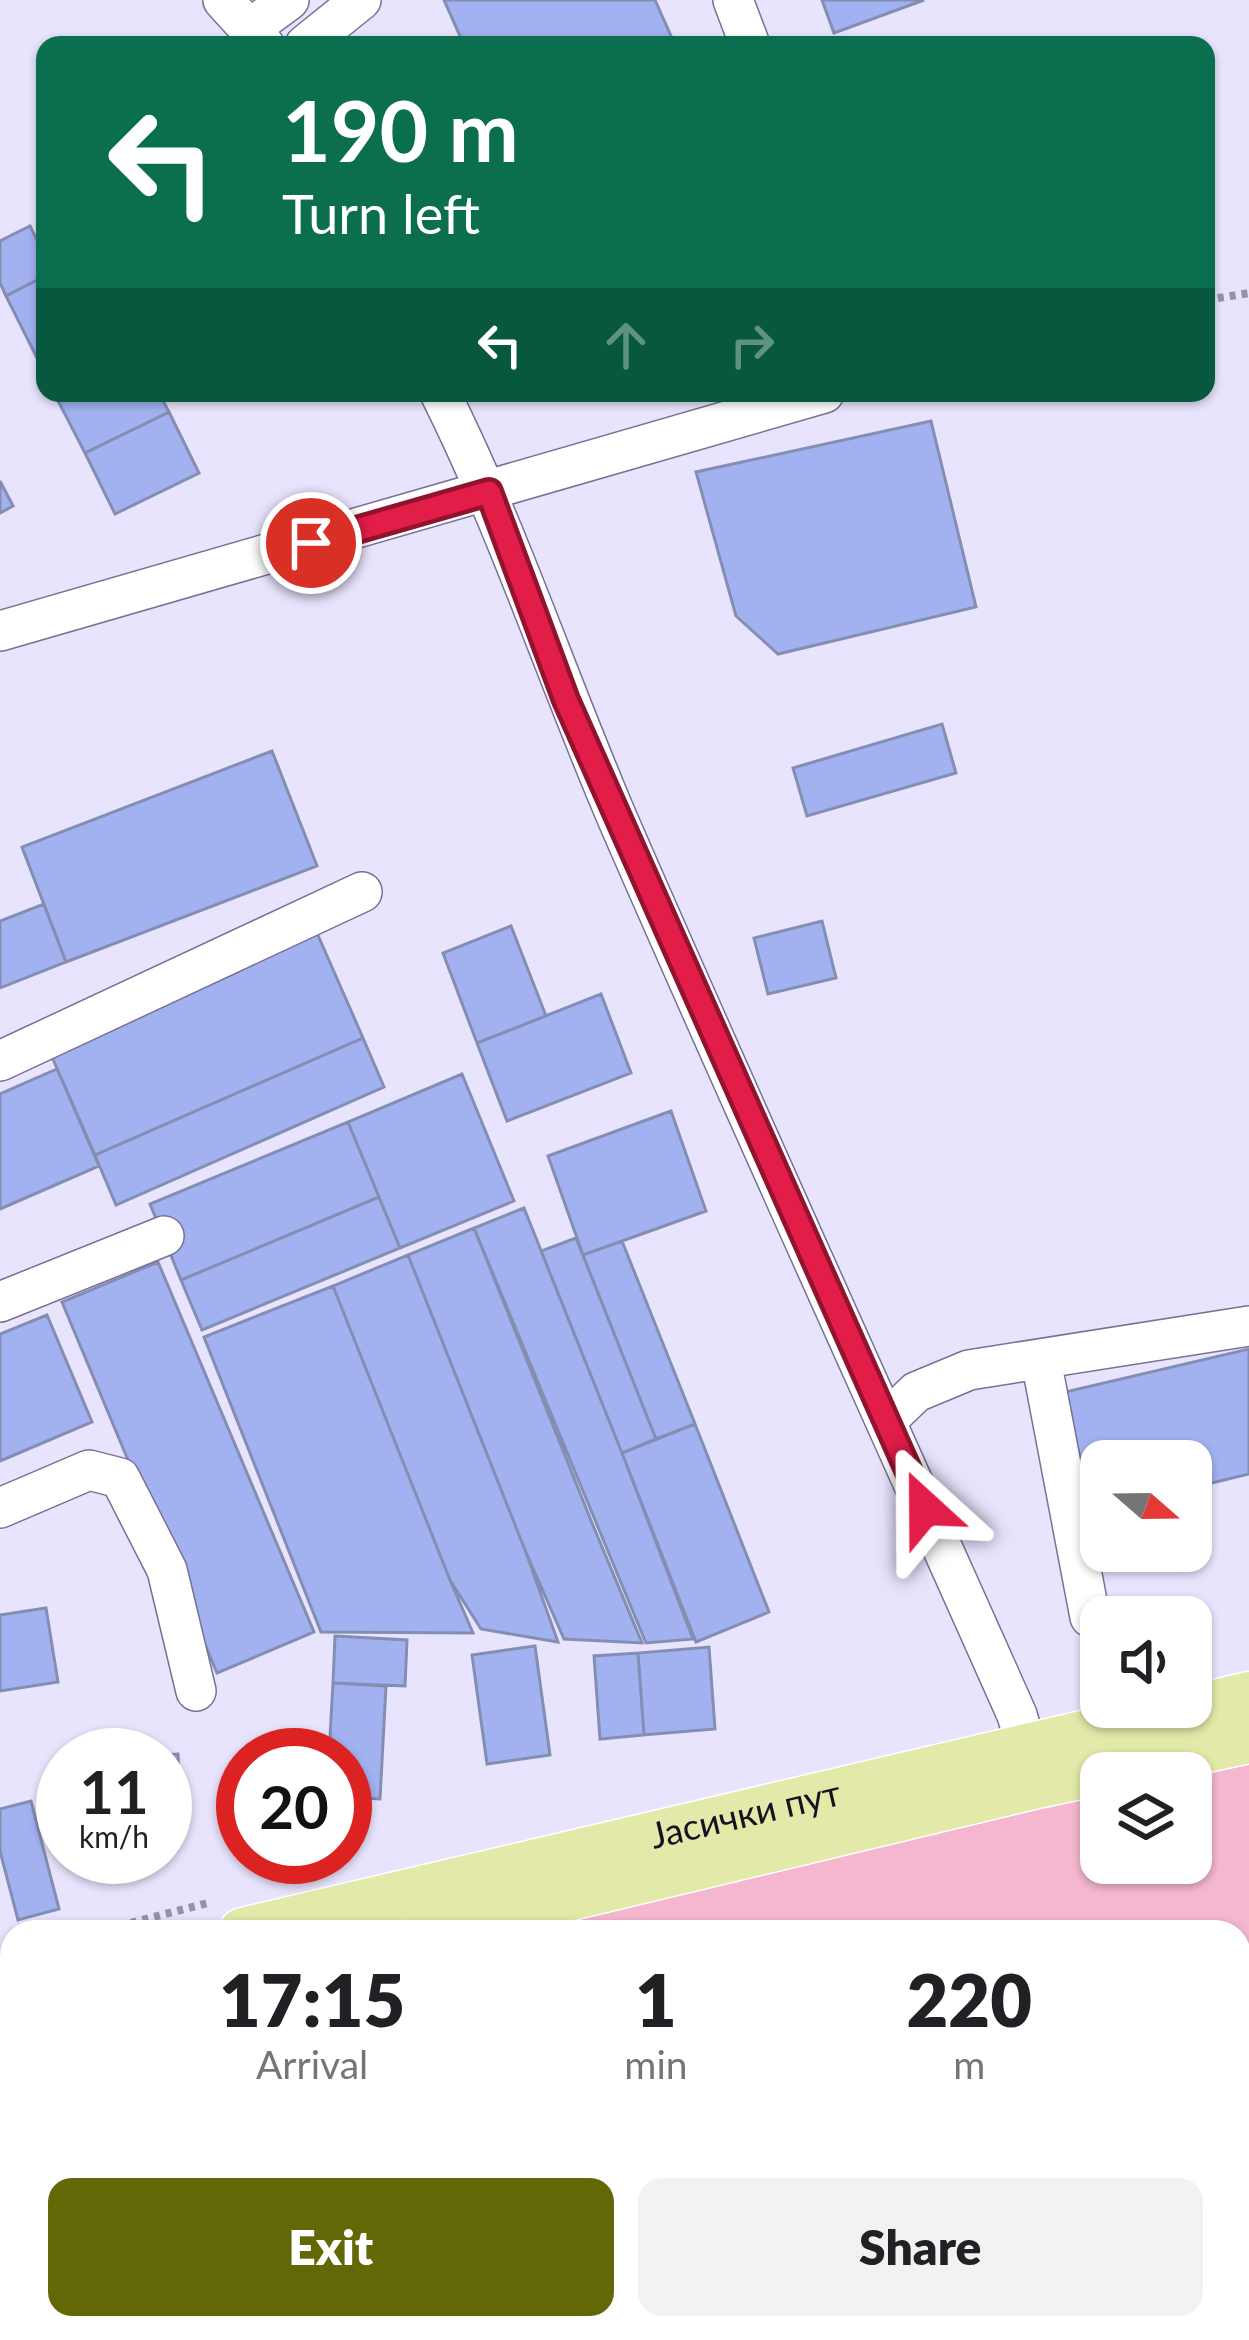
<!DOCTYPE html>
<meta charset="utf-8">
<style>
body{margin:0;font-family:Lato,sans-serif;background:#f2f2f2;color:#202124;height:100vh;display:flex;flex-direction:column;font-size:45px;white-space:nowrap}
*{box-sizing:border-box;margin:0}
p{font-size:39px;color:#757577}
.icon{flex:none;width:66px;height:66px;fill:none;stroke:currentColor;stroke-width:2;stroke-linecap:round;stroke-linejoin:round}
.map{position:relative;flex:1;overflow:hidden}
.details{position:absolute;left:0px;top:1920px;width:1251px;height:420px;display:flex;flex-direction:column;background:#fff;border-radius:36px 36px 0 0;box-shadow:0 3px 9px #0004}
.details>*{flex:none}
.banner{position:absolute;left:36px;top:36px;width:1179px;height:366px;border-radius:24px;box-shadow:0 3px 9px #0004;background:#0b6e4f;color:#fff;overflow:hidden}
.needle{width:78px;rotate:110deg}
.tools{position:absolute;left:1080px;top:1440px;display:grid;gap:24px}
.tools a{display:grid;place-items:center;width:132px;height:132px;border-radius:24px;background:#fff;box-shadow:0 3px 9px #0004;font-size:60px}
.speed{position:absolute;left:36px;top:1728px;display:flex;gap:24px;font-size:60px;font-weight:700;text-align:center}
.speed>*{display:grid;place-content:center;width:156px;height:156px;border-radius:50%;background:#fff;box-shadow:0 3px 9px #0004;line-height:1}
.speed small{font-size:30px;font-weight:400}
.speed .limit{border:18px solid #d22;background:#fff;color:#111}
.pin{position:absolute;display:grid;place-items:center;width:102px;height:102px;color:#fff;margin:-51px;border:6px solid #fff;border-radius:50%;box-shadow:0 3px 12px #0007}
.me{position:absolute;width:132px;margin:-66px;rotate:336deg;stroke-linejoin:round;filter:drop-shadow(0 0 9px #0008)}
.turn{display:flex;align-items:center;gap:42px;height:252px;padding:0 48px;font-size:54px}
.turn .icon{width:156px;height:156px;stroke-width:2.5}
.turn b{display:block;font-size:84px;line-height:102px}
.lanes{display:flex;align-items:center;height:114px;padding:0 48px;background:#0003;justify-content:center;gap:60px;direction:ltr}
.lanes .off{opacity:.35}
.eta{display:flex;justify-content:space-evenly;align-items:center;height:204px;text-align:center}
.eta b{font-size:72px;font-weight:800;line-height:84px}
.primary-button{display:flex;gap:24px;margin-top:auto;padding:24px 48px}
.primary-button a{flex:1;height:138px;border-radius:24px;background:#636807;color:#fff;font-size:48px;font-weight:800;line-height:138px;text-align:center}
.primary-button a+a{background:#f2f2f2;color:#202124}
.map>svg:first-child{display:block}
</style>
<div class="map">
<svg width="1249" height="2340" viewBox="0 0 1249 2340">
<rect width="100%" height="100%" fill="#e8e4fd"/>
<path fill="#f4b7cf" fill-rule="evenodd" d="M 1249,1739 L 1249,2340 L 0,2340 L 0,2033 L 12,2030 L 12,2328 L 1239,2328 L 1239,1932 L 421,1932 L 1037,1784 ZM 1101,1773 L 1191,1773 L 1191,1863 L 1101,1863 Z"/>
<path fill="#a2b2f1" stroke="#848eb3" stroke-width="3" d="M 444,0 L 655,0 L 675,45 L 464,45 Z
M 822,0 L 924,0 L 834,33 Z
M 30,226 L 45,257 L 45,276 L 6,296 L 0,283 L 0,241 Z
M 45,276 L 45,374 L 6,296 Z
M 54,393 L 159,393 L 169,412 L 85,453 Z
M 169,412 L 199,473 L 115,514 L 85,453 Z
M 931,421 L 976,607 L 778,654 L 736,616 L 696,472 Z
M 0,481 L 13,506 L 0,513 Z
M 942,724 L 956,773 L 807,816 L 793,768 Z
M 272,751 L 317,866 L 66,962 L 22,847 Z
M 44,904 L 66,962 L 0,988 L 0,921 Z
M 822,921 L 836,978 L 768,994 L 754,938 Z
M 511,926 L 546,1016 L 477,1043 L 443,953 Z
M 317,933 L 363,1038 L 95,1155 L 49,1050 Z
M 601,994 L 631,1073 L 507,1121 L 477,1043 Z
M 363,1038 L 384,1087 L 116,1205 L 95,1155 Z
M 57,1069 L 99,1166 L 0,1209 L 0,1094 Z
M 462,1074 L 514,1201 L 400,1248 L 348,1122 Z
M 671,1111 L 706,1211 L 583,1255 L 548,1156 Z
M 348,1122 L 379,1197 L 181,1280 L 150,1204 Z
M 379,1197 L 400,1248 L 202,1330 L 181,1280 Z
M 524,1208 L 622,1453 L 693,1639 L 646,1643 L 474,1228 Z
M 474,1228 L 592,1523 L 642,1643 L 564,1639 L 525,1550 L 408,1255 Z
M 576,1238 L 656,1439 L 622,1453 L 541,1251 Z
M 622,1241 L 695,1424 L 656,1439 L 583,1255 Z
M 408,1255 L 525,1550 L 558,1642 L 481,1629 L 450,1580 L 333,1286 Z
M 158,1262 L 314,1632 L 217,1673 L 62,1302 Z
M 333,1286 L 450,1580 L 473,1633 L 321,1632 L 204,1337 Z
M 47,1315 L 92,1422 L 0,1461 L 0,1334 Z
M 1249,1349 L 1249,1474 L 1191,1488 L 1191,1461 L 1101,1461 L 1101,1509 L 1092,1511 L 1065,1392 Z
M 695,1424 L 769,1612 L 696,1642 L 622,1453 Z
M 46,1608 L 58,1682 L 0,1691 L 0,1615 Z
M 335,1636 L 407,1640 L 405,1686 L 333,1683 Z
M 535,1646 L 550,1755 L 487,1764 L 472,1655 Z
M 709,1647 L 715,1729 L 644,1735 L 638,1653 Z
M 638,1653 L 644,1735 L 600,1739 L 594,1656 Z
M 333,1683 L 386,1686 L 380,1799 L 345,1797 L 345,1755 L 329,1755 Z
M 178,1754 L 181,1823 L 165,1823 L 165,1755 Z
M 31,1801 L 59,1909 L 18,1920 L 0,1851 L 0,1809 Z"/>
<g fill="none" stroke-linecap="round" stroke-linejoin="round">
<g stroke="#787195" stroke-width="42">
<path id="minor" d="M 223,0 L 264,45
M 733,0 L 750,45
M 251,28 L 289,0
M 305,45 L 361,0
M 440,393 C 509,531 557,678 618,820 C 748,1119 884,1416 1017,1715 L 1034,1773
M 0,631 L 824,393
M 0,1061 L 362,892
M 0,1302 L 164,1236
M 1041,1360 L 1090,1617
M 886,1421 L 916,1392 L 969,1370 L 1249,1326
M 0,1508 L 89,1470 L 120,1478 L 167,1570 L 196,1691"/>
</g>
<g stroke="#fff" stroke-width="51">
<g id="major">
<path id="s1" d="M 243,1932 L 1249,1696"/>
<path d="M 421,1932 L 1037,1784 L 1249,1739"/>
<path d="M 0,1990 L 12,1987"/>
<path d="M 0,2033 L 12,2030"/>
</g>
</g>
<path stroke="#9592a6" stroke-width="8" stroke-dasharray="6 6" stroke-linecap="butt" d="M 1206,300 L 1249,293
M 96,1932 L 212,1902"/>
<use href="#minor" stroke="#fff" stroke-width="39"/>
<use href="#major" stroke="#e3e9a9" stroke-width="48"/>
</g>
<g fill="none" stroke-linecap="round" stroke-linejoin="round">
<g stroke="#92132f" stroke-width="30">
<path id="route" d="M 311,543 L 489,492 L 566,700 L 925,1508"/>
</g>
<use href="#route" stroke="#e11d48" stroke-width="21"/>
</g>
<g text-anchor="middle" stroke-width="12" stroke-linejoin="round" paint-order="stroke">
<g font-size="36" fill="#161321" stroke="#fff">
<text dy="13" stroke="none"><textPath href="#s1" startOffset="516">Јасички пут</textPath></text>
</g>
</g>
</svg>
<div class="tools">
<a><svg class="needle" viewBox="-14 -14 28 28"><path d="M0-13l5 13h-10z" fill="#e53935"/><path d="M0 13l5-13h-10z" fill="#757577"/></svg></a>
<a><svg class="icon" aria-label="sound" viewBox="0 0 24 24"><path d="M4 9h4l5-4v14l-5-4H4zM17 9q2 3 0 6"/></svg></a>
<a><svg class="icon" aria-label="layers" viewBox="0 0 24 24"><path d="M12 4l9 5-9 5-9-5zM3 14l9 5 9-5"/></svg></a>
</div>
<div class="speed"><div>11<small>km/h</small></div><div class="limit">20</div></div>
<div class="pin" style="left:311px;top:543px;background:#d93025"><svg class="icon" aria-label="arrive" viewBox="0 0 24 24"><path d="M6 21V4h12l-3 4 3 4H6"/></svg></div>
<svg class="me" style="left:925px;top:1508px" viewBox="-20 -20 40 40"><path d="M0-17L14 15 0 8-14 15z" fill="#e11d48" stroke="#fff" stroke-width="4"/></svg>
<div class="banner">
<div class="turn"><svg class="icon" aria-label="left" viewBox="0 0 24 24"><path d="M17 20v-9H6M10 6l-5 5 5 5"/></svg><div><b>190 m</b>Turn left</div></div>
<div class="lanes"><svg class="icon" aria-label="left" viewBox="0 0 24 24"><path d="M17 20v-9H6M10 6l-5 5 5 5"/></svg><svg class="icon off" aria-label="ahead" viewBox="0 0 24 24"><path d="M12 20V5M6 11l6-6 6 6"/></svg><svg class="icon off" aria-label="right" viewBox="0 0 24 24"><path d="M7 20v-9h11M14 6l5 5-5 5"/></svg></div>
</div>
<section class="details">
<div class="eta">
<div><b>17:15</b><p>Arrival</p></div>
<div><b>1</b><p>min</p></div>
<div><b>220</b><p>m</p></div>
</div>
<div class="primary-button"><a>Exit</a><a>Share</a></div>
</section>
</div>
